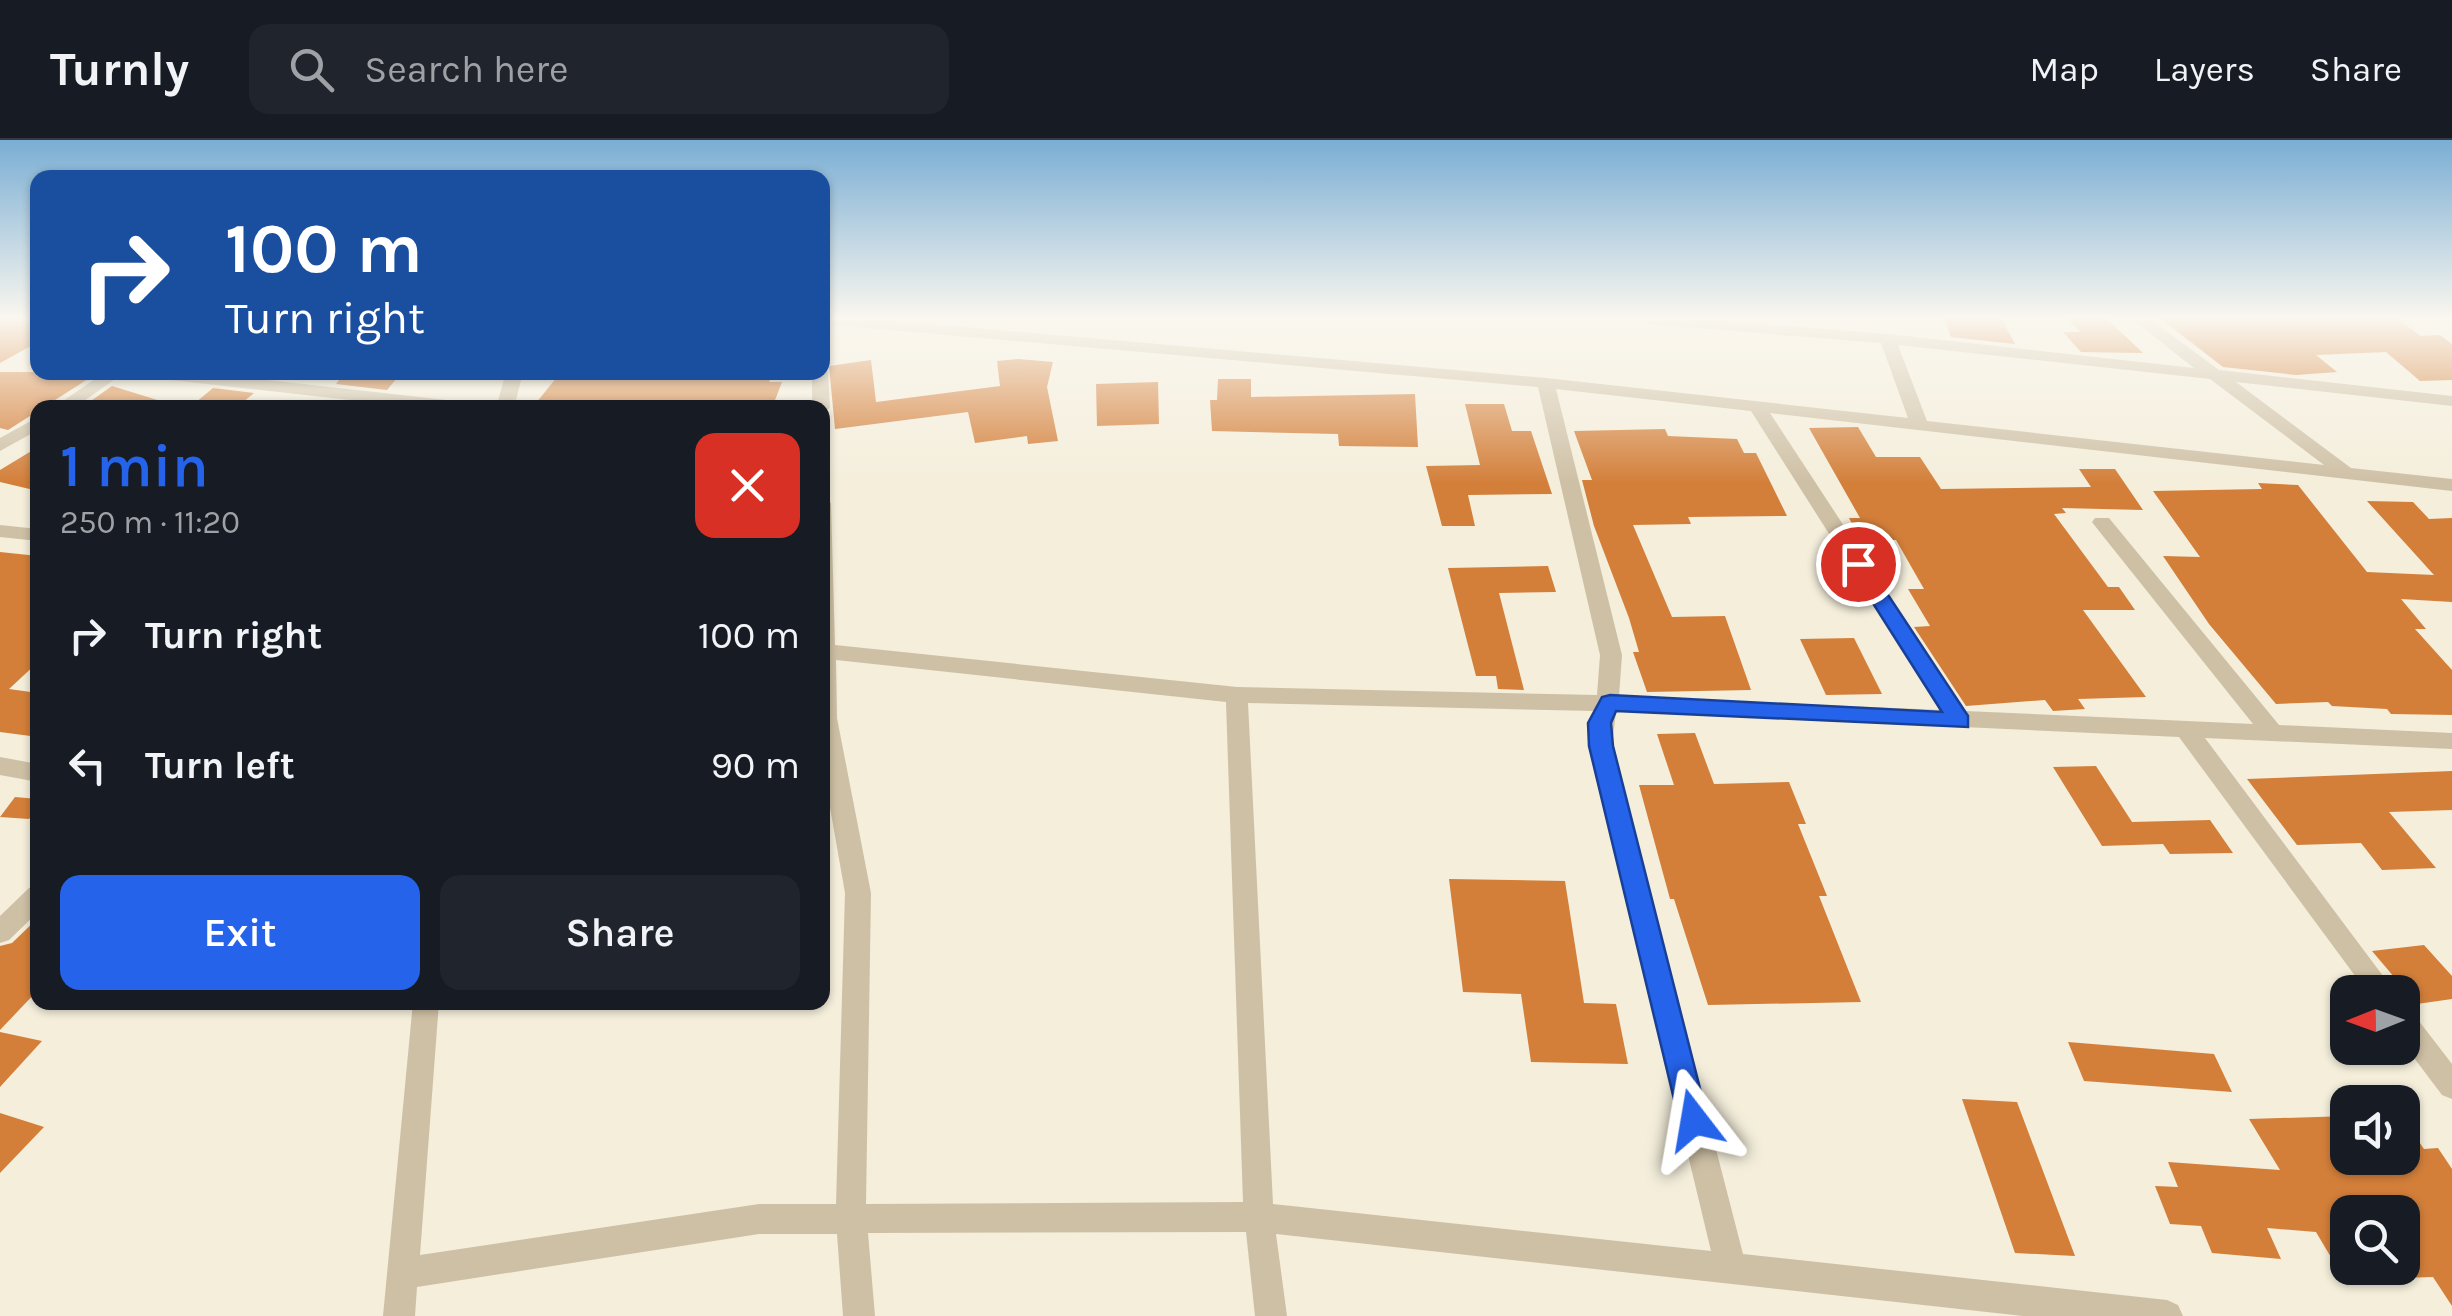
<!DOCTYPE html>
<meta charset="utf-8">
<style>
body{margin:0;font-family:Karla,sans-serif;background:#20242c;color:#f1f3f6;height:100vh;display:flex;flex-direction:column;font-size:38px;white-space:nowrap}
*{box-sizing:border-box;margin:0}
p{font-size:32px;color:#9ea1a6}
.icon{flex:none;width:55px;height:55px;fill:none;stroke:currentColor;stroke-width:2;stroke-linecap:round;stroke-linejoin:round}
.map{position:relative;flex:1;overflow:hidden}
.side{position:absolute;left:30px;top:260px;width:800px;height:610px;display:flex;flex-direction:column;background:#171b24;border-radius:20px;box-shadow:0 2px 8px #0004}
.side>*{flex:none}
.top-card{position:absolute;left:30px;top:30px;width:800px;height:210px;border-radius:20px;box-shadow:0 2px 8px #0004;background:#1a4fa0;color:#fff;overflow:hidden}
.needle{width:65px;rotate:269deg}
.controls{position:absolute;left:2330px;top:835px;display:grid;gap:20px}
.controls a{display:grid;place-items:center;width:90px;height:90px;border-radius:20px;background:#171b24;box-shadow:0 2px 8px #0004;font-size:50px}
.pin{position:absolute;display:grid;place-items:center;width:85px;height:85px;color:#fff;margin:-42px;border:5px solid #fff;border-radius:50%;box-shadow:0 2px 10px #0007}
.me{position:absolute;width:110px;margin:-55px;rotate:346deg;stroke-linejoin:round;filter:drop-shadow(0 0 8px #0008)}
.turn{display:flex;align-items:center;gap:35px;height:210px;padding:0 30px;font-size:45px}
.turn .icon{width:130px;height:130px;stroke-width:2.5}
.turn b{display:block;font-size:70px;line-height:85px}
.round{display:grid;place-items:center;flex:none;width:105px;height:105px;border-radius:20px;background:#20242c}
.head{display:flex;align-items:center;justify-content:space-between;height:170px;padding:0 30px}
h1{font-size:60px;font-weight:600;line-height:75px;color:#2563eb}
.button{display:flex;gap:20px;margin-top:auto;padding:20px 30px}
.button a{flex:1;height:115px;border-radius:20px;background:#2563eb;color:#fff;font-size:40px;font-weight:600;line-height:115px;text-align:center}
.button a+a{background:#20242c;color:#f1f3f6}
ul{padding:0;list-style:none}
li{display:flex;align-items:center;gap:30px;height:130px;padding:0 30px}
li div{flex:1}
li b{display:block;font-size:38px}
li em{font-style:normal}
header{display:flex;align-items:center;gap:60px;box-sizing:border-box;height:140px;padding:0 50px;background:#171b24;border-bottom:2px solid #363941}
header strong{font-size:48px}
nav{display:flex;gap:55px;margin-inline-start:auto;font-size:35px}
.search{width:700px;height:90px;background:#20242c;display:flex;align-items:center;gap:25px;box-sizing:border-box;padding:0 35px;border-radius:20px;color:#9ea1a6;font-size:38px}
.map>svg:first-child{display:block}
</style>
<header>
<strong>Turnly</strong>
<div class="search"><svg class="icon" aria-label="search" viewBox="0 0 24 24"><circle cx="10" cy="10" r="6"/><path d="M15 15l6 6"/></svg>Search here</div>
<nav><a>Map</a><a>Layers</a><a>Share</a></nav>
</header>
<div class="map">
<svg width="2452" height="1176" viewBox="0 0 2452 1176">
<rect width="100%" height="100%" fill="#f4eedb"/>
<path fill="#d37f3a" d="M 0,179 L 38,179 L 38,202 L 0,223 Z
M 1944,179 L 2002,179 L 2015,204 L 1951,197 Z
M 2067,179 L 2107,179 L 2143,213 L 2081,212 L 2063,192 L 2081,192 Z
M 2161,179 L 2398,179 L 2421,196 L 2440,195 L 2452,204 L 2452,240 L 2420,241 L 2386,212 L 2316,215 L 2337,232 L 2296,235 L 2223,227 Z
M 1018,219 L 1053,222 L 1047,247 L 1058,301 L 1028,304 L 1027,296 L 975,303 L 968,272 L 835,289 L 829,226 L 871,220 L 876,262 L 1000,246 L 997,221 Z
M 0,232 L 68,232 L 88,239 L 8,290 L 0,288 Z
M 345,232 L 402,232 L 387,250 L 336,244 Z
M 561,232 L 774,232 L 769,242 L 782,242 L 772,268 L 532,268 Z
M 1218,239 L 1251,239 L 1251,257 L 1415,254 L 1418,307 L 1339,306 L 1338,294 L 1212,291 L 1210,260 L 1217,260 Z
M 1158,242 L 1159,284 L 1097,286 L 1096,244 Z
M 112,246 L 164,262 L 163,268 L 81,268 Z
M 213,248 L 254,253 L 236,268 L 189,268 Z
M 1465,264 L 1504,264 L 1512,291 L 1531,291 L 1552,354 L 1468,355 L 1475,386 L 1442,386 L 1426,326 L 1480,325 Z
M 1858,287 L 1876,317 L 1920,317 L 1941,349 L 2091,347 L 2079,329 L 2115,329 L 2143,370 L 2062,368 L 2066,373 L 2054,374 L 2108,447 L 2119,447 L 2135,470 L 2083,470 L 2146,557 L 2078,559 L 2085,569 L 2053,571 L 2045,560 L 1966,566 L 1914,487 L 1930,486 L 1908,449 L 1924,449 L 1896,400 L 1861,401 L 1849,378 L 1860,378 L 1809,288 Z
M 1665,289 L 1668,296 L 1737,299 L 1744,313 L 1756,313 L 1787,376 L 1688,377 L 1691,384 L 1633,385 L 1672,477 L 1725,476 L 1751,550 L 1647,552 L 1633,512 L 1639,512 L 1629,478 L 1594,386 L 1582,340 L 1592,340 L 1574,291 Z
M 38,307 L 38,351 L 0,342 L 0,330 Z
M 2258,343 L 2298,345 L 2367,432 L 2434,435 L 2367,361 L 2413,362 L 2429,379 L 2452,378 L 2452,462 L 2401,459 L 2426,489 L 2415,489 L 2452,530 L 2452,575 L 2391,574 L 2387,569 L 2332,566 L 2328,562 L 2276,564 L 2209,484 L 2163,416 L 2200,417 L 2153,351 L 2262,349 Z
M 0,412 L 38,416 L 38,522 L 9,549 L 38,553 L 38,597 L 0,592 Z
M 1548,426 L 1556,452 L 1499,453 L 1524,550 L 1498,549 L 1496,536 L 1476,536 L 1448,428 Z
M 1854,498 L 1882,554 L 1826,555 L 1800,499 Z
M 1695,593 L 1714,644 L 1789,642 L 1806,684 L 1798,684 L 1827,756 L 1819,756 L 1861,862 L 1708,865 L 1674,759 L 1670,759 L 1639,645 L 1674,645 L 1657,594 Z
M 2096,626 L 2132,682 L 2210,680 L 2233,713 L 2170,714 L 2163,704 L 2102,706 L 2053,627 Z
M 2452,631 L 2452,670 L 2389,672 L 2436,728 L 2382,730 L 2361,703 L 2297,705 L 2247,639 Z
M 15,657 L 38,659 L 38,669 L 29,679 L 0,677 Z
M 1449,739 L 1565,741 L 1584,863 L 1616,864 L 1628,924 L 1531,922 L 1521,854 L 1463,852 Z
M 38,778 L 38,850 L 0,890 L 0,806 L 12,803 Z
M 2424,805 L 2452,836 L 2452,859 L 2417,864 L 2372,811 Z
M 0,892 L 42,901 L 0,947 Z
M 2068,902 L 2214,914 L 2232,952 L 2084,941 Z
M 1962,959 L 2017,962 L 2075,1116 L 2015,1113 Z
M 0,973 L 44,987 L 0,1033 Z
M 2348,976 L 2348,1018 L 2402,1018 L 2402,977 L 2424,1009 L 2438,1008 L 2452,1029 L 2452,1166 L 2433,1137 L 2402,1138 L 2402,1072 L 2348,1072 L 2348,1146 L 2316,1092 L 2267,1088 L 2281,1119 L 2212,1113 L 2201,1086 L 2170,1084 L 2155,1046 L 2178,1047 L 2168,1022 L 2280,1030 L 2249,979 Z"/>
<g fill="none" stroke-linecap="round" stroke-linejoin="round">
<path fill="#cec0a5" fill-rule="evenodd" d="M 822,179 L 874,179 L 1546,238 L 1908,278 L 1881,203 L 1647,184 L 1639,179 L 1702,179 L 1888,194 L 2194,228 L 2132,179 L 2150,179 L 2219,230 L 2452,256 L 2452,266 L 2236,242 L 2351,328 L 2452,339 L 2452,351 L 1770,273 L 1965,571 L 2253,584 L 2095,386 L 2092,382 L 2095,378 L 2109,378 L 2279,585 L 2452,593 L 2452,609 L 2205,598 L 2395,852 L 2367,852 L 2179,597 L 1616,571 L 1612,606 L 1743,1114 L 2167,1160 L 2178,1165 L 2183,1176 L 2023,1176 L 1276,1094 L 1287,1176 L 1255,1176 L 1246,1092 L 868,1093 L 875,1176 L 843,1176 L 837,1094 L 759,1094 L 417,1147 L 415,1176 L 383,1176 L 413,862 L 439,862 L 420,1115 L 759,1064 L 836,1064 L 845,753 L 822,622 L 822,357 L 831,363 L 835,505 L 1237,547 L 1597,555 L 1600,515 L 1538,247 L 822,184 ZM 1898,205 L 2210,239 L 2324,325 L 1927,281 ZM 1556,249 L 1751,271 L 1941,570 L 1619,556 L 1622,515 ZM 836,520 L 1226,562 L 1243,1062 L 866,1064 L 871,753 L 837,578 ZM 1248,563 L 1594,571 L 1590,606 L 1711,1111 L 1273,1064 Z
M 822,228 L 828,232 L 830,268 L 822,273 L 822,268 L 812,268 L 812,232 L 822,232 Z
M 105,232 L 125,232 L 74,268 L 53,268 Z
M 136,232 L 195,232 L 473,263 L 481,268 L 421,268 L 144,237 Z
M 506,232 L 523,232 L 514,268 L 496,268 Z
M 38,277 L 38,290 L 0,311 L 0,298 Z
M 0,385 L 38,389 L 38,401 L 0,397 Z
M 0,617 L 38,624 L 38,642 L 0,635 Z
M 38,745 L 38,772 L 9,800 L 0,803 L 0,776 L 29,748 Z
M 2402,868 L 2412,872 L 2452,924 L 2452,959 L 2442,955 L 2402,902 Z"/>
</g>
<linearGradient id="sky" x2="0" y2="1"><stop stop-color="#7aaed4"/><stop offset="0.52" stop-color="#faf7ef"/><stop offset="1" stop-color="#faf7ef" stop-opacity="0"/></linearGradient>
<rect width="2452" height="343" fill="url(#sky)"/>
<path fill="#2563eb" stroke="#184099" stroke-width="2.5" d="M 1858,418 L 1865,420 L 1968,576 L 1968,587 L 1616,571 L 1611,583 L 1613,606 L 1708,980 L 1704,989 L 1694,993 L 1684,989 L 1679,980 L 1589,606 L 1588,583 L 1602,557 L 1610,555 L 1942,572 L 1848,424 Z"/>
</svg>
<div class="controls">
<a><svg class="needle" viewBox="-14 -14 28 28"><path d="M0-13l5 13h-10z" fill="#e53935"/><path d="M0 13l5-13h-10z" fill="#9ea1a6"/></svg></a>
<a><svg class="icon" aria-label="sound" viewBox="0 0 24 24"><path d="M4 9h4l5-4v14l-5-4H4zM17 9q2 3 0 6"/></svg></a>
<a><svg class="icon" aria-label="search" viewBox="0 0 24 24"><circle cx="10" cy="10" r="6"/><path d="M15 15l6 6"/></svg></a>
</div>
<div class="pin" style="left:1858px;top:424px;background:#d93025"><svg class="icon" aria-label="arrive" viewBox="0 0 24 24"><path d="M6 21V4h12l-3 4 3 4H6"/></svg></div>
<svg class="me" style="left:1694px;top:980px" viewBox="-20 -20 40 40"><path d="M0-17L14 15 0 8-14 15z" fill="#2563eb" stroke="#fff" stroke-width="4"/></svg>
<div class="top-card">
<div class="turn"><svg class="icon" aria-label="right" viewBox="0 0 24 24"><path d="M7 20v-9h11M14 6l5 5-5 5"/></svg><div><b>100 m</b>Turn right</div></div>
</div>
<section class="side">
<div class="head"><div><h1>1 min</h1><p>250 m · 11:20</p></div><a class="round" style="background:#d93025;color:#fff"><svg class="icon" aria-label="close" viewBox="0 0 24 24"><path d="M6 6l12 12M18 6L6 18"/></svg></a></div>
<ul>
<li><svg class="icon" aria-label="right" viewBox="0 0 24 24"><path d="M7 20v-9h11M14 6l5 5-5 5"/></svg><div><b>Turn right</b></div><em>100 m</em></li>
<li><svg class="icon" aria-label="left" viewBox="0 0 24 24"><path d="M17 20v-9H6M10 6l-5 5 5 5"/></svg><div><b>Turn left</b></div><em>90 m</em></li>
</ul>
<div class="button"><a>Exit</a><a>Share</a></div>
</section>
</div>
